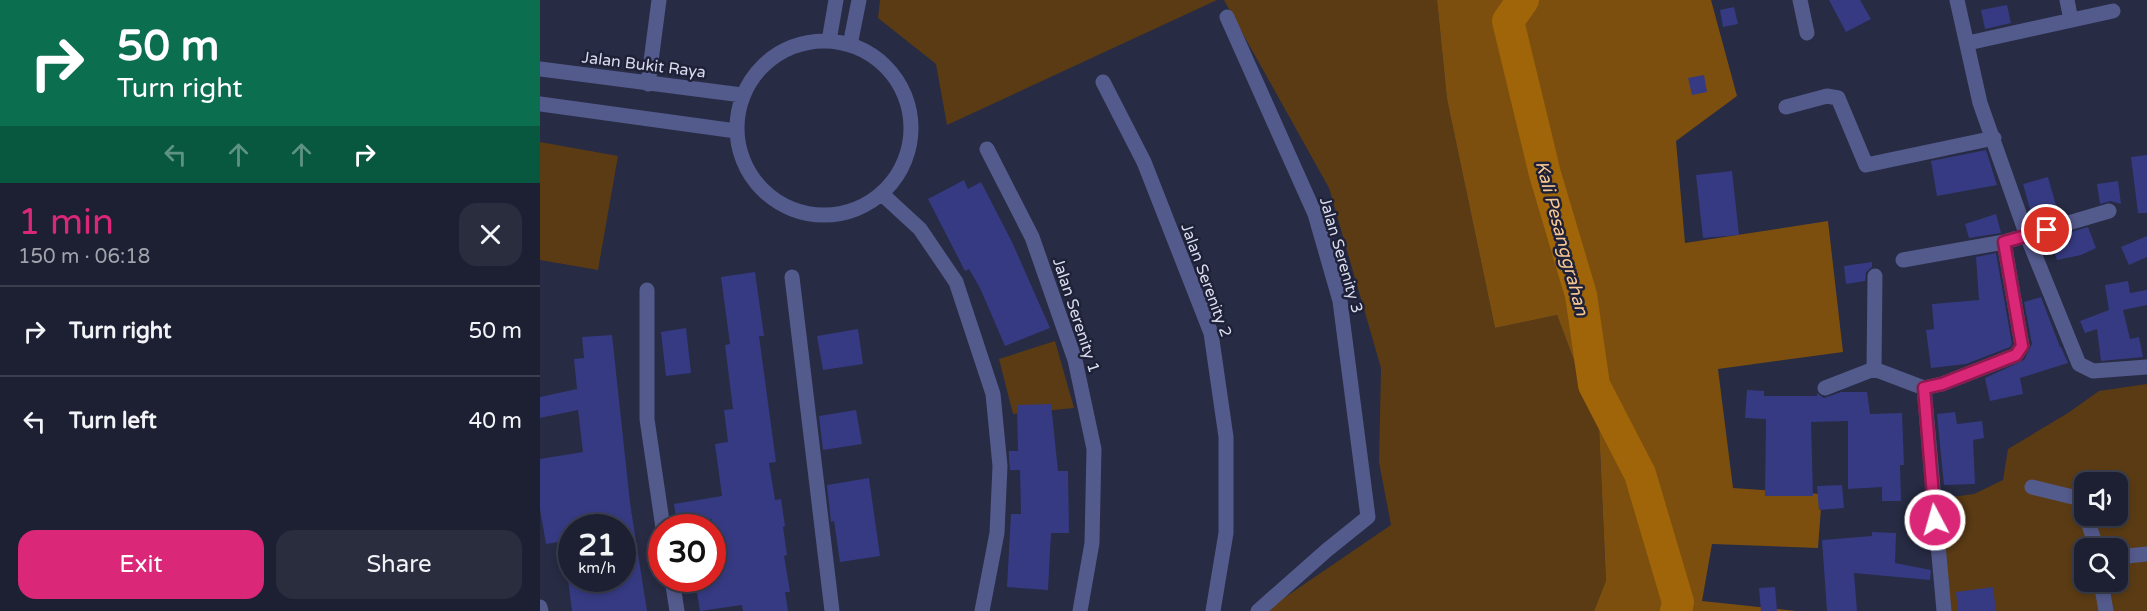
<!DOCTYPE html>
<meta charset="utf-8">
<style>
body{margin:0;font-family:"Varela Round",sans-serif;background:#2a2d3e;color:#f1f3f6;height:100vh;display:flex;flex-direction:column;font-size:22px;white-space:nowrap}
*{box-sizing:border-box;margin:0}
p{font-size:20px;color:#a0a3ac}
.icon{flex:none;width:33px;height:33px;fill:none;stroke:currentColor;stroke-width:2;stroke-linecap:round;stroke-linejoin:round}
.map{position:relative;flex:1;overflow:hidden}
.details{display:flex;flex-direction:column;background:#1d2032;width:540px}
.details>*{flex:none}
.hud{background:#0b6e4f;color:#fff;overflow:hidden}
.controls{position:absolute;left:1534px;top:472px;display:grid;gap:12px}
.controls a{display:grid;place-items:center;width:54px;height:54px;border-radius:12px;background:#1d2032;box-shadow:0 3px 9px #0003,0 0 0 2px #3b3e4d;font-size:30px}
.speed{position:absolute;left:18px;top:514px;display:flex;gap:12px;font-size:30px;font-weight:700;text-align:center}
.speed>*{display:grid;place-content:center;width:78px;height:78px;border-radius:50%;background:#1d2032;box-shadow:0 3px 9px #0003,0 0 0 2px #3b3e4d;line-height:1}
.speed small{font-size:15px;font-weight:400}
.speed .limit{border:9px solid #d22;background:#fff;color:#111}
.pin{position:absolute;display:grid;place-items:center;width:51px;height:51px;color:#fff;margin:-26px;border:3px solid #fff;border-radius:50%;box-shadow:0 2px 6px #0007}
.me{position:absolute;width:66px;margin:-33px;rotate:354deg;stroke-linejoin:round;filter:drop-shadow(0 0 4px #0008)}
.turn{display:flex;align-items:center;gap:21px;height:126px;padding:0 18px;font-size:27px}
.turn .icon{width:78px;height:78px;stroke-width:2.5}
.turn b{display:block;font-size:42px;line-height:51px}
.lanes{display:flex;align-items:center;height:57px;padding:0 18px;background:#0003;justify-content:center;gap:30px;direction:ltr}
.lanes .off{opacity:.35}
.round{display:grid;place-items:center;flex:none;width:63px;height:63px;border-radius:18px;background:#2a2d3e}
.summary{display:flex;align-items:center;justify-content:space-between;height:102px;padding:0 18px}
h1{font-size:36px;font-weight:600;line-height:45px;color:#db2777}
.cta{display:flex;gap:12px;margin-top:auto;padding:12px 18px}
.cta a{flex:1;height:69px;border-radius:18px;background:#db2777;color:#fff;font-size:24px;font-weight:600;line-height:69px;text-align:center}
.cta a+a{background:#2a2d3e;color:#f1f3f6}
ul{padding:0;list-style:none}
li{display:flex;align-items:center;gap:18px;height:90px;padding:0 18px;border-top:2px solid #3b3e4d}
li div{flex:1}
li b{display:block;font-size:22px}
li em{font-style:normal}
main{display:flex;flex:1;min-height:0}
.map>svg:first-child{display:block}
</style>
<main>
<section class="details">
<div class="hud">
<div class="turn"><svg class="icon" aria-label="right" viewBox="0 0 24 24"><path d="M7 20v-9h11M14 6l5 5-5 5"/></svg><div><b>50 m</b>Turn right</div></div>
<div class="lanes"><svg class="icon off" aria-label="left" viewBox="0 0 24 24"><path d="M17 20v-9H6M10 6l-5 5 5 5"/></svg><svg class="icon off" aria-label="ahead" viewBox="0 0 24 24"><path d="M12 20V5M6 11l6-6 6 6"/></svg><svg class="icon off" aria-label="ahead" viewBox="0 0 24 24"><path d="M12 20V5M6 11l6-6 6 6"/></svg><svg class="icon" aria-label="right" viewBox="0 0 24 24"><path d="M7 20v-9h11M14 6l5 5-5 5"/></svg></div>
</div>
<div class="summary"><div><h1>1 min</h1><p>150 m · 06:18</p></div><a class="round"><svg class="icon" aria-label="close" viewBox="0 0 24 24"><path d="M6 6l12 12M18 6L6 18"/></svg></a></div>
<ul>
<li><svg class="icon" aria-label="right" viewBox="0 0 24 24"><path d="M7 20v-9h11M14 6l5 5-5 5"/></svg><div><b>Turn right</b></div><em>50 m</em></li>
<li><svg class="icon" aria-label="left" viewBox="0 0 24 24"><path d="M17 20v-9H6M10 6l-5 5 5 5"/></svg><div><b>Turn left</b></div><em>40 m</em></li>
</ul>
<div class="cta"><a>Exit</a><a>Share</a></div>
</section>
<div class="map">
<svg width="1607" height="611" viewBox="0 0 1607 611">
<rect width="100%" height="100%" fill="#272b43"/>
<path fill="#5a3b14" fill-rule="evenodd" d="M 340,0 L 677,0 L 407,125 L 396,64 L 338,18 Z
M 684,0 L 897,0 L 907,99 L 955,328 L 1017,315 L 1059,427 L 1066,582 L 1054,611 L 725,611 L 851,525 L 839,462 L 841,368 L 789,188 Z
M 0,142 L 78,156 L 58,270 L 0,260 Z
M 515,341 L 534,408 L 473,414 L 459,359 Z
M 1607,384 L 1607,611 L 1403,611 L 1391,500 L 1434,494 L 1463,480 L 1468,449 L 1528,413 L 1559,391 ZM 1545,483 L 1578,483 L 1578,516 L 1545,516 ZM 1545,549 L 1578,549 L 1578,582 L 1545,582 Z"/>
<path fill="#7c4f0f" d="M 897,0 L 1171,0 L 1197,96 L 1136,141 L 1145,243 L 1288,221 L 1303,352 L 1178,369 L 1193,488 L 1282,494 L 1278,548 L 1172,544 L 1162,601 L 1256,611 L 1054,611 L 1066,581 L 1059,427 L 1017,315 L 955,328 L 907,99 Z"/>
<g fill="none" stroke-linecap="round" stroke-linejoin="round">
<path stroke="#9f6508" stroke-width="32" d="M 983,0 L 968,21 L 1005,174 L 1041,295 L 1054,385 L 1100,474 L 1138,602 L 1136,611"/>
</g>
<path fill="#363a82" d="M 1289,0 L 1320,0 L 1331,19 L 1306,32 Z
M 1467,5 L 1471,23 L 1445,29 L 1441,10 Z
M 1194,7 L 1198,24 L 1183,27 L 1180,10 Z
M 1164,75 L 1167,92 L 1152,95 L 1148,78 Z
M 1446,150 L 1457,185 L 1397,196 L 1391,161 Z
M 1607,155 L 1607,213 L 1598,213 L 1591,157 Z
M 1192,171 L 1199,235 L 1163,238 L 1156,175 Z
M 1508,177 L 1519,216 L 1494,223 L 1483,184 Z
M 424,180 L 428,189 L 441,182 L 472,242 L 510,328 L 465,346 L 440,288 L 429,269 L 425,271 L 388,199 Z
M 1578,181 L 1581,204 L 1571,201 L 1560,204 L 1557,184 Z
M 1456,214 L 1461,233 L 1429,238 L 1425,224 Z
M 1548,227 L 1556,248 L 1541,255 L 1517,260 L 1510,238 Z
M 1607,236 L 1607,257 L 1589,265 L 1581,247 Z
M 1456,253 L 1472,344 L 1470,347 L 1426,364 L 1391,368 L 1386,330 L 1394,329 L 1392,304 L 1439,300 L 1436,257 Z
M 1332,262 L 1332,267 L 1326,272 L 1325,281 L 1306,284 L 1304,266 Z
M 215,272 L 224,336 L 219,336 L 236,462 L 229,463 L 235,500 L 241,499 L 245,526 L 243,527 L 247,555 L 244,556 L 250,592 L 245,592 L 248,611 L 203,611 L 202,605 L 160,611 L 156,586 L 172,583 L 172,519 L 137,525 L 134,504 L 182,496 L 175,444 L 188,442 L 184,410 L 193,409 L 185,345 L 190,344 L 181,277 Z
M 1588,281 L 1590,293 L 1607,290 L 1607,305 L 1583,310 L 1590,339 L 1599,337 L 1603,357 L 1561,361 L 1557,329 L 1545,333 L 1540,321 L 1569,310 L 1565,285 Z
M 1501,297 L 1520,347 L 1521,347 L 1528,363 L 1480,378 L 1483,394 L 1450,401 L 1445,378 L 1484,360 L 1492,344 L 1484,302 Z
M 146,328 L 151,373 L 126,376 L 121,332 Z
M 318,329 L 323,364 L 283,370 L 277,336 Z
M 72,335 L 90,503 L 107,611 L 32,611 L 28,579 L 82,579 L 82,528 L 32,528 L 32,572 L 24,572 L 19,542 L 6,544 L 0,509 L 0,459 L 43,452 L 38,410 L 0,418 L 0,397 L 37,389 L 34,359 L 44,358 L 42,337 Z
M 1207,390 L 1224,391 L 1224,396 L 1277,396 L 1277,393 L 1284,398 L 1301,392 L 1327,392 L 1330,414 L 1362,413 L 1364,465 L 1360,465 L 1361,501 L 1342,501 L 1342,487 L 1308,489 L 1308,421 L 1271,422 L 1273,496 L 1225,496 L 1226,419 L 1205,418 Z
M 511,404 L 518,471 L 528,471 L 529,533 L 511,533 L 508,590 L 467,587 L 471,514 L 481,514 L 480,470 L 470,470 L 469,459 L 469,451 L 478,451 L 477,405 Z
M 316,410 L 322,444 L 283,450 L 279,416 Z
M 1415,412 L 1417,424 L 1442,421 L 1444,438 L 1433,440 L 1435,484 L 1404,485 L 1397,414 Z
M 329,478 L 340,556 L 300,562 L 294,521 L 291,522 L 287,485 Z
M 1302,485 L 1304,508 L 1279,510 L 1277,486 Z
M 1332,532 L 1356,533 L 1355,563 L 1391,570 L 1390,580 L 1314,573 L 1317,611 L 1287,611 L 1282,540 L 1332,536 Z
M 1235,587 L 1237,611 L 1221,611 L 1219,588 Z
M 1453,587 L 1456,611 L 1418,611 L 1416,592 Z"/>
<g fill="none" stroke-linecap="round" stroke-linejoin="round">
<path stroke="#535a8c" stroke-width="15" d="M 1260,0 L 1267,33
M 1417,0 L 1440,103 L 1487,236 L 1539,364 L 1553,371 L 1607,367
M 1527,0 L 1531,20
M 687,17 L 775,214 L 800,301 L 828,517 L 787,550 L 718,611
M 289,41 L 296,0
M197 128a87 87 0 1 1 174 0a87 87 0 1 1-174 0Z
M 1428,43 L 1573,11
M 310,45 L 319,0
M 0,69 L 202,95
M 563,82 L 604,162 L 671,333 L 686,437 L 686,533 L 673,611
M 108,84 L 119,0
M 0,104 L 196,131
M 1246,107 L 1287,96 L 1298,98 L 1326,165 L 1454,138
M 447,149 L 492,237 L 535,360 L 554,449 L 552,543 L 540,611
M 342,194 L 380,229 L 416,282 L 453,394 L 460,466 L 457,533 L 442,611
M 1363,260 L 1464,242 L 1569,211
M 252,277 L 292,611
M 107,290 L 107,419 L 123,528
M 1334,369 L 1335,276
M 1285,388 L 1334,369 L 1384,388 L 1402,384 L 1476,355 L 1482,346 L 1464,242
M 1384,388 L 1404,611
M 1492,487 L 1537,498 L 1545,513
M 1546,516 L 1557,549
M 1578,557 L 1607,554
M 132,579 L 137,611
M 1561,582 L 1566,611
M 0,607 L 1,611"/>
</g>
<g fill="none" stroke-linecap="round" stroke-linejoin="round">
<g stroke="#8e194d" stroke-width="15">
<path id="route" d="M 1395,520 L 1384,388 L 1402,384 L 1476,355 L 1482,346 L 1464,242 L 1507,230"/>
</g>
<use href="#route" stroke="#db2777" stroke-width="10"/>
</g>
<g text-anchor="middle" stroke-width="5" stroke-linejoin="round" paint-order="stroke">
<g font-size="16" fill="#d9dcec" stroke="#1e2138">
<text transform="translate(104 64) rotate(7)" y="6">Jalan Bukit Raya</text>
<text transform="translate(802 255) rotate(74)" y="6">Jalan Serenity 3</text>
<text transform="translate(667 280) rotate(70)" y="6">Jalan Serenity 2</text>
<text transform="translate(537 315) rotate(72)" y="6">Jalan Serenity 1</text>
</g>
<g font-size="18" font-style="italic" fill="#f8c892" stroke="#1e2138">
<text transform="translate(1022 238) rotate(75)" y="6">Kali Pesanggrahan</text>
</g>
</g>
</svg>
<div class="controls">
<a><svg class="icon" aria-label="sound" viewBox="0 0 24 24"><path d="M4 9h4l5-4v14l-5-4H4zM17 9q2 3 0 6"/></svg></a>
<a><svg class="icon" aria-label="search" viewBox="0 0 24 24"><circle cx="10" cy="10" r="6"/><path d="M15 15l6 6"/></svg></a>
</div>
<div class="speed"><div>21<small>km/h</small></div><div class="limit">30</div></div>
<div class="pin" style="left:1507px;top:230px;background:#d93025"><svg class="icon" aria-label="arrive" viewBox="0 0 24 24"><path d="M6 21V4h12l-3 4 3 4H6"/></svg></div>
<svg class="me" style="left:1395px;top:520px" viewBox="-20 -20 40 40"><circle r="17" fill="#db2777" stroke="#fff" stroke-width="3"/><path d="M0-11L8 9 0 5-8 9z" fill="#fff"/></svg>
</div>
</main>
